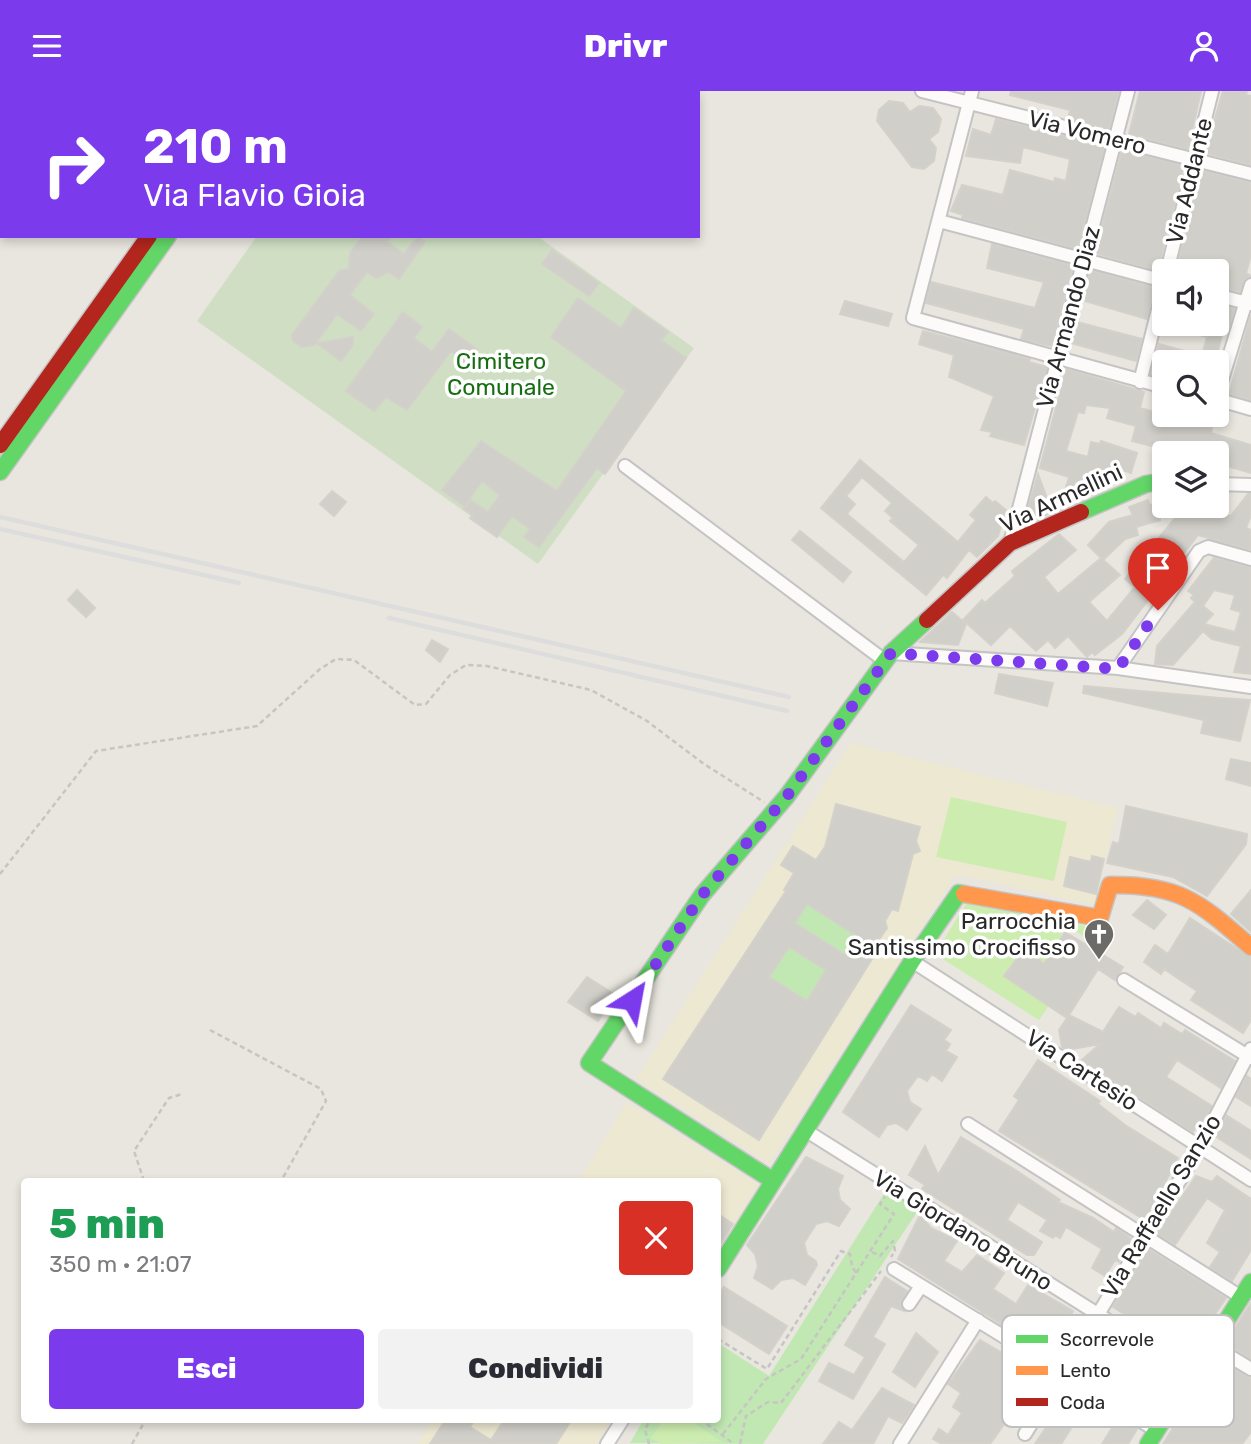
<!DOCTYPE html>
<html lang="it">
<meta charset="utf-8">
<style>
body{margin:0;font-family:Rubik,sans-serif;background:#f2f2f3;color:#2b2b33;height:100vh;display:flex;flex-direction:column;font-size:26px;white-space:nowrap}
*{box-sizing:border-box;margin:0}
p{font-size:23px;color:#7c7c81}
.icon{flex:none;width:38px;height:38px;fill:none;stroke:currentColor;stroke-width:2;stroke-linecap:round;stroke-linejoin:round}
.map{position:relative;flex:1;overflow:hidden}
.panel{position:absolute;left:21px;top:1087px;width:700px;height:245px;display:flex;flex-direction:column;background:#fff;border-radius:7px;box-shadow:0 4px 10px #0003}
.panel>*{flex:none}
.banner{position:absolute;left:0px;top:0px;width:700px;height:147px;box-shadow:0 4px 10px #0003;background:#7c3aed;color:#fff;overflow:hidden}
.fabs{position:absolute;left:1152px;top:168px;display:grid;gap:14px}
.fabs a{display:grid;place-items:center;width:77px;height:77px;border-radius:7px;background:#fff;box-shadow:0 4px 10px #0003;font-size:35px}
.pin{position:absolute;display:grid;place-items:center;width:60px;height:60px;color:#fff;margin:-72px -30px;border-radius:50% 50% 50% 0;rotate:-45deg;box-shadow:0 0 7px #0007}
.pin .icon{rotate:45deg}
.me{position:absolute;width:77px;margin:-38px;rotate:34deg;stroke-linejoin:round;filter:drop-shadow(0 0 5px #0008)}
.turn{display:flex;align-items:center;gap:24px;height:147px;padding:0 28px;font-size:32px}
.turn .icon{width:91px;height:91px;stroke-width:2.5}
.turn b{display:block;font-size:49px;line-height:60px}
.round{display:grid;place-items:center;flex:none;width:74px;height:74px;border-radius:7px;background:#f2f2f3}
.headline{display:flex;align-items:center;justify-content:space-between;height:119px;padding:0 28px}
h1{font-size:42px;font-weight:800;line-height:52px;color:#1e9e55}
.cta{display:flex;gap:14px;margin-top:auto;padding:14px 28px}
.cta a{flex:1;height:80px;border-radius:7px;background:#7c3aed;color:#fff;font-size:28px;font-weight:800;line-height:80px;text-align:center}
.cta a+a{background:#f2f2f3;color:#2b2b33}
header{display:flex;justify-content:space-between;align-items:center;height:91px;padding:0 28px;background:#7c3aed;color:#fff;font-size:32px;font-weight:800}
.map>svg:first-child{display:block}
</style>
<header><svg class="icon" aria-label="menu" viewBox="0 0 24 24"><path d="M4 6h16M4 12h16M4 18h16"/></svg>Drivr<svg class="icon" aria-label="person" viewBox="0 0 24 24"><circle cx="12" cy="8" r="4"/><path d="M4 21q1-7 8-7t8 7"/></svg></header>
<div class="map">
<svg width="1251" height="1353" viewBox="0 0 1251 1353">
<rect width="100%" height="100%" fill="#e8e6de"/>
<path fill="#ede8d1" d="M 851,652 L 1118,717 L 1094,814 L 956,783 L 769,1073 L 636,988 Z
M 627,1011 L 758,1093 L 718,1159 L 718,1090 L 579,1090 Z
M 433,1328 L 612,1328 L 597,1353 L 418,1353 Z"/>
<path fill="#c1e8b3" d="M 807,813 L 857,845 L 845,864 L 795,832 Z
M 782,852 L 832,883 L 813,913 L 763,882 Z
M 887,1098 L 919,1118 L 763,1353 L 630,1352 L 644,1328 L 718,1328 L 718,1252 L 769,1285 Z"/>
<path fill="#d0dfc4" d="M 257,145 L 537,145 L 694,257 L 538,473 L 197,230 Z"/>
<path fill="#cdedb0" d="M 951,706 L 1067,731 L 1054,790 L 936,766 Z
M 969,808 L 1114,842 L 1104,858 L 1067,835 L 1048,865 L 1072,881 L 1039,929 L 935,863 Z
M 664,1328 L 688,1328 L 722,1351 L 661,1353 L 651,1347 Z"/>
<path fill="#d1cfc9" stroke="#d3d1ca" stroke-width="2" fill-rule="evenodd" d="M 1011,0 L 1119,0 L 1109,38 L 1068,28 L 1070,19 L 1010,4 Z
M 1140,0 L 1201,0 L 1188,58 L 1129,43 Z
M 1223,0 L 1247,0 L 1246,4 L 1251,5 L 1251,74 L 1205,62 Z
M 889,10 L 903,12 L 910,21 L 919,15 L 933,17 L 941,28 L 938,41 L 929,48 L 936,57 L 934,70 L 924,78 L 912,76 L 877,30 L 879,19 Z
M 996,28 L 1105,55 L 1078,158 L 962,127 L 963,124 L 951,120 L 962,94 L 1003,104 L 1010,79 L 1054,91 L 1055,87 L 1066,90 L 1070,68 L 1023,56 L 1020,72 L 966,65 L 973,38 L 991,44 Z
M 1122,59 L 1184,75 L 1159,174 L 1153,178 L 1095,162 Z
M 1201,79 L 1251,92 L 1251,164 L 1246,182 L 1251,185 L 1245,188 L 1240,201 L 1216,195 L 1216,180 L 1176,180 Z
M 363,145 L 391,145 L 387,151 L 404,163 L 418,146 L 425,151 L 399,188 L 389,181 L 376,187 L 367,181 L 350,204 L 374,223 L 361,240 L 337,223 L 314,254 L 302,256 L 293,250 L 292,244 L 339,180 L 349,178 L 350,162 Z
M 992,153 L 1073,175 L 1052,255 L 1021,248 L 1024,238 L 926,212 L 931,191 L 1035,217 L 1044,191 L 987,177 Z
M 552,159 L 599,192 L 589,205 L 542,173 Z
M 1090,179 L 1155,197 L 1147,228 L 1082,209 Z
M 578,207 L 621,237 L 634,217 L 668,241 L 661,249 L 686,267 L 605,383 L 597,377 L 539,456 L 524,446 L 530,438 L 512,425 L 497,446 L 470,427 L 473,424 L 464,418 L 470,409 L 488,421 L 500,404 L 482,390 L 464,415 L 442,399 L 481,350 L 557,400 L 626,300 L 551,246 Z
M 845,210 L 892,223 L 888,235 L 840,223 Z
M 1216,213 L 1235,218 L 1228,238 L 1224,236 L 1215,271 L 1164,271 L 1164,287 L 1151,283 L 1159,253 L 1202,265 L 1207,246 L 1171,236 L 1172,233 L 1216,233 Z
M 403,221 L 422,236 L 414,247 L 432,261 L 449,238 L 478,259 L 468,273 L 451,260 L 407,319 L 386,306 L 374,320 L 346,300 Z
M 1251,224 L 1251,309 L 1229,303 Z
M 1077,231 L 1142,248 L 1136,270 L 1071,252 Z
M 923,240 L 1030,268 L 1029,271 L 1047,276 L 1024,354 L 990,345 L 992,341 L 981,339 L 994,305 L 949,286 L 954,264 L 919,253 Z
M 353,246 L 353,254 L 341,270 L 317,252 Z
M 1066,278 L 1144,301 L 1140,317 L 1165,324 L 1164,330 L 1185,335 L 1188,324 L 1214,324 L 1211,342 L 1251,354 L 1251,382 L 1216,372 L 1216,362 L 1181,359 L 1180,362 L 1132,350 L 1136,335 L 1107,327 L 1110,317 L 1086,314 L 1084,322 L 1078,321 L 1066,360 L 1088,366 L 1091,351 L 1100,353 L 1101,350 L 1137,362 L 1131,382 L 1123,379 L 1122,384 L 1117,382 L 1116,385 L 1101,380 L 1093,404 L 1088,402 L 1078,410 L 1063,406 L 1069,386 L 1040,377 Z
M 860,369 L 958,451 L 976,429 L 970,424 L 986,406 L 993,412 L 995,410 L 1006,419 L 998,445 L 977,466 L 969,459 L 947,487 L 943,484 L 926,504 L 821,417 ZM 862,386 L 892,412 L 885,420 L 893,427 L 890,430 L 919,454 L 904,471 L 847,423 L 855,413 L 846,405 Z
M 1038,383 L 1052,421 L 1028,432 L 1026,425 Z
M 332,400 L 346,411 L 334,425 L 320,413 Z
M 1248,403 L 1251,403 L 1251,424 L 1246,437 L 1251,439 L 1251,459 L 1198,444 L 1122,543 L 1095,564 L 1092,561 L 1087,566 L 1068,545 L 1055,557 L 1048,549 L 1036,560 L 1010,535 L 991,554 L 963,529 L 982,509 L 985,512 L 1015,485 L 1012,480 L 1059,443 L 1076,459 L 1044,486 L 1058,503 L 1101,467 L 1120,484 L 1089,511 L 1107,530 L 1135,496 L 1125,488 L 1185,415 L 1216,415 L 1230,426 Z
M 1148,409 L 1150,414 L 1157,413 L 1160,429 L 1136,436 L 1138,444 L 1125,448 L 1103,469 L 1088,454 L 1109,431 L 1133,424 L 1129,416 Z
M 800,440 L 851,481 L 843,491 L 792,449 Z
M 1214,467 L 1251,477 L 1251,583 L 1234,581 L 1241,555 L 1212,548 L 1203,540 L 1173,574 L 1155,573 L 1157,555 L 1195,511 L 1191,507 L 1194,504 L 1188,500 ZM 1214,499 L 1235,504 L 1231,518 L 1241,521 L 1235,541 L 1204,533 L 1213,523 L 1203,515 Z
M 77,499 L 95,517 L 86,526 L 68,509 Z
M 952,521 L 966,533 L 958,554 L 920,551 Z
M 432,549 L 448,558 L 440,571 L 426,559 Z
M 999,583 L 1053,592 L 1047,615 L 995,602 Z
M 1084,595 L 1220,607 L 1250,609 L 1240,650 L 1201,642 L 1204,629 L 1083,602 Z
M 1231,668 L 1251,672 L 1251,695 L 1226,688 Z
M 836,713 L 920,736 L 916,750 L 920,760 L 913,763 L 898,820 L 892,818 L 885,830 L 887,837 L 878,850 L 882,852 L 759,1049 L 663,988 L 786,800 L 784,799 L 794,782 L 781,774 L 793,755 L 816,769 L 825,756 ZM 807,813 L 857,845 L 845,864 L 795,832 ZM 789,856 L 826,879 L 807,910 L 769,886 Z
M 1126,715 L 1247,743 L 1246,753 L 1207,805 L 1173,786 L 1107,772 L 1113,751 L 1119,753 Z
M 1092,765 L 1104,768 L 1096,803 L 1064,795 L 1070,766 L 1091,771 Z
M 1251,799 L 1251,841 L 1231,823 Z
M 1147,809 L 1166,824 L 1154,838 L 1133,824 Z
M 1190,827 L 1251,867 L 1251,929 L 1243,942 L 1191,909 L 1197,900 L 1164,878 L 1161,883 L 1144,871 L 1155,854 L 1168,863 Z
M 1065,841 L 1123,876 L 1115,889 L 1098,878 L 1069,924 L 1103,941 L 1119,916 L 1136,926 L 1138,922 L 1161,937 L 1164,932 L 1182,943 L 1185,939 L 1235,970 L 1221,997 L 1177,969 L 1166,986 L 1212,1015 L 1201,1036 L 1197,1034 L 1193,1041 L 1082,969 L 1100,953 L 1067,959 L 1062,956 L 1059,939 L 1067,927 L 1004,885 L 1024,858 L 1044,873 Z
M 587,886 L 614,903 L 598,930 L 568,911 Z
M 911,914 L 951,939 L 944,949 L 950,953 L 946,960 L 957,966 L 942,990 L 932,983 L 927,990 L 918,985 L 907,1000 L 910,1011 L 921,1018 L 907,1039 L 896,1032 L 887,1034 L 879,1046 L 843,1021 Z
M 1038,969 L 1100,1010 L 1098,1013 L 1125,1034 L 1178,1067 L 1145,1129 L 999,1040 L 1019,1009 L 1014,1005 Z
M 1247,985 L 1251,988 L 1251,1015 L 1236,1006 Z
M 1226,1024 L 1251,1040 L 1251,1068 L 1215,1045 Z
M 961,1046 L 1020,1082 L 1060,1109 L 1058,1111 L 1093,1127 L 1114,1141 L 1116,1137 L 1133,1149 L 1119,1171 L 1115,1169 L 1105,1185 L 1092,1177 L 1102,1158 L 1066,1136 L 1060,1147 L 1055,1144 L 1053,1147 L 1040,1140 L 1047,1129 L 1018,1111 L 1007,1129 L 1042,1151 L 1034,1164 L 1027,1164 L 922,1098 L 925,1094 L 909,1084 L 925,1055 L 938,1084 Z
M 806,1066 L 843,1085 L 838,1098 L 840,1109 L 850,1118 L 839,1135 L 827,1130 L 816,1133 L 804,1152 L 807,1164 L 816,1170 L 817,1174 L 805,1194 L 793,1187 L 781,1189 L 772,1198 L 754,1187 L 758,1175 L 755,1163 L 747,1154 Z
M 1196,1085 L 1212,1091 L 1217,1085 L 1251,1108 L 1251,1159 L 1232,1190 L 1210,1176 L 1220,1161 L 1207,1152 L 1225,1119 L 1207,1107 L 1175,1154 L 1157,1143 Z
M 718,1123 L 733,1133 L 718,1157 Z
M 920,1124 L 931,1137 L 957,1150 L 944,1170 L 962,1181 L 977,1164 L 1004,1182 L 993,1198 L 1016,1213 L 1028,1194 L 1073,1220 L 1060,1241 L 1072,1248 L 1060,1270 L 898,1168 Z
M 1148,1158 L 1226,1207 L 1211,1229 L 1205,1225 L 1191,1243 L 1186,1240 L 1176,1256 L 1149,1239 L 1144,1242 L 1143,1235 L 1113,1216 Z
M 885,1186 L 907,1200 L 900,1212 L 904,1220 L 891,1215 L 873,1246 L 885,1253 L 853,1308 L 819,1290 L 829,1272 L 854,1284 L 865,1266 L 845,1254 Z
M 724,1196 L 787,1235 L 769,1263 L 718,1231 L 718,1206 Z
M 1251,1212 L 1251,1268 L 1225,1252 Z
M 916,1242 L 938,1261 L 915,1296 L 893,1281 Z
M 980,1249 L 1033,1280 L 1021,1302 L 1025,1304 L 990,1353 L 942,1353 L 933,1348 L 939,1338 L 948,1344 L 962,1322 L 953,1316 L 961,1302 L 948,1293 Z
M 1216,1267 L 1251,1287 L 1251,1341 L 1242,1353 L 1163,1353 Z
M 882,1297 L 914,1314 L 902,1332 L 888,1325 L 873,1353 L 823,1353 L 839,1331 L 852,1339 Z
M 1068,1303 L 1086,1314 L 1061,1353 L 1035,1353 Z
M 446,1328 L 475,1328 L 470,1336 L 491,1349 L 505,1328 L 572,1328 L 556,1353 L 430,1353 Z
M 1123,1330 L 1137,1338 L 1128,1353 L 1102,1353 L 1115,1332 L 1120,1335 Z"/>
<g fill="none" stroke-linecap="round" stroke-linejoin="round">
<g stroke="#c5c4c4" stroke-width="10">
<path id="lane" d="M 293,0 L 296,2"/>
</g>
<g stroke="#c5c4c4" stroke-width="16">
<path id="street" d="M 922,0 L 1251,83
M 972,0 L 913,227 L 1164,296
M 939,130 L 1164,190
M 1167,180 L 1212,0
M 1251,194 L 1216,308 L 1251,318
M 1216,204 L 1251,213
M 1140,291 L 1164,195
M 625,375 L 885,570
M 1216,393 L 1251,394
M 1010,452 L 1128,0
M 891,562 L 1118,577 L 1251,596
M 1118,577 L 1199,460 L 1208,456 L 1251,468
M 912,870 L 1251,1089
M 1124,889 L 1251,967
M 968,1033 L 1241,1206
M 805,1039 L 1193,1283
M 894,1178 L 1157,1340
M 909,1213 L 921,1195
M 1211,1254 L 1251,1278
M 1025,1343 L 1200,1056 L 1251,958
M 607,1353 L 623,1328
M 900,1353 L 978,1229"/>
</g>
<g stroke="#c5c4c4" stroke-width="19">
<path id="fast" d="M 252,2 L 253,0
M 0,381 L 168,145
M 1081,421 L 1146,393 L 1164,390
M 772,1089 L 589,972 L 702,804 L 787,705 L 891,562 L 927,529
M 718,1178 L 912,870 L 959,802 L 964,803
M 1148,1353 L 1251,1191"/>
</g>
<g stroke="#c5c4c4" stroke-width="19">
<path id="slow" d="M 271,2 L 272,0
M 964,803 L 1100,827 L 1110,794 C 1181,793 1200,812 1251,856"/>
</g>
<g stroke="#c5c4c4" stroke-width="19">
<path id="jam" d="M 0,354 L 149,145
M 927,529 L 1010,452 L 1081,421"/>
</g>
<path stroke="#c6c5c4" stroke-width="2.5" stroke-dasharray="5 3.5" stroke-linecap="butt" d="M 0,783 L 96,660 L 257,635 L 320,578 L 336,568 L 354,569 L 415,614 L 426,613 L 450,584 L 466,574 L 487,575 L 591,599 L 647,630 L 704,673 L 764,711
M 210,939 L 321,998 L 326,1010 L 281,1090
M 144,1090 L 134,1060 L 169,1007 L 182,1003
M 872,1161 L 880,1165 L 893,1150 L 895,1160 L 891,1166
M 718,1248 L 767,1278 L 841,1160 L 850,1163 L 852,1176 L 857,1183
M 700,1328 L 734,1353
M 723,1343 L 766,1288 L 801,1268 L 894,1123 L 880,1113 L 885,1106
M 132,1353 L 146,1328
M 649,1353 L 645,1339 L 650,1328
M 740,1353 L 746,1325 L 768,1311 L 781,1312 L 881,1180"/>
<use href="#lane" stroke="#fcfbfa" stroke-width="6"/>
<use href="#street" stroke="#fcfbfa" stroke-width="12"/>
<use href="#fast" stroke="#63d668" stroke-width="16"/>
<use href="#slow" stroke="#ff974d" stroke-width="16"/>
<use href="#jam" stroke="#b3261e" stroke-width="16"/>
<path stroke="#ddddde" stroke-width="4.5" d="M 0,426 L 789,606
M 0,438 L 239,492
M 389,527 L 787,620"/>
</g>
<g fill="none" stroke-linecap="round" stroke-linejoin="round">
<path stroke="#7c3aed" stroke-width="12" stroke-dasharray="0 21.6" d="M 632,909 L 702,804 L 787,705 L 891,562 L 1118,578 L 1158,519"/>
</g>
<defs>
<g id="church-pin" transform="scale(1.575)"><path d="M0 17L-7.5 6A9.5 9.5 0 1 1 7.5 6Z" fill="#6c6b68" stroke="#fff"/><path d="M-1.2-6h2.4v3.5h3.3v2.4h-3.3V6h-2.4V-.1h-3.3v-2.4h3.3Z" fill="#fff"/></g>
</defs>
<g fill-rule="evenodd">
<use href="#church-pin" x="1099" y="843"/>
</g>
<g text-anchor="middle" stroke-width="7" stroke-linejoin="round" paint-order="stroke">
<g font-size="23" fill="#292929" stroke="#fff">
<text transform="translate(1087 41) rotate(14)" y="8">Via Vomero</text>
<text transform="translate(1189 90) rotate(-76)" y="8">Via Addante</text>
<text transform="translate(1068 226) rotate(-75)" y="8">Via Armando Diaz</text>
<text transform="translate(1061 407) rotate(-25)" y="8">Via Armellini</text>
<text transform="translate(1082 979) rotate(33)" y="8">Via Cartesio</text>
<text transform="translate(1161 1115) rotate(-59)" y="8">Via Raffaello Sanzio</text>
<text transform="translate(963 1139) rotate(32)" y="8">Via Giordano Bruno</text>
</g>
<g font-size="23" fill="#176e12" stroke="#fff">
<text x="501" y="278">Cimitero<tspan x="501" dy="26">Comunale</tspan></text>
</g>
<g font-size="23" fill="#292929" stroke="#fff" text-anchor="end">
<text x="1076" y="838">Parrocchia<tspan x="1076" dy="26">Santissimo Crocifisso</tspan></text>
</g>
</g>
<rect x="1002" y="1224" width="232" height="112" rx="10" fill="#fff" stroke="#bfbfbf" stroke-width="2"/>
<rect x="1016" y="1244" width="32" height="8" fill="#63d668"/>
<rect x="1016" y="1275" width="32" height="9" fill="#ff974d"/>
<rect x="1016" y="1307" width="32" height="8" fill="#b3261e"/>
<g font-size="19" fill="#292929">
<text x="1060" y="1255">Scorrevole</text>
<text x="1060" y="1286">Lento</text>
<text x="1060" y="1318">Coda</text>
</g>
</svg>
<div class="fabs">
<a><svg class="icon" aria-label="sound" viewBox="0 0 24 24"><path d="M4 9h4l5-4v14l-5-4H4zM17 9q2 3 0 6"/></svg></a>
<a><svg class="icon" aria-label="search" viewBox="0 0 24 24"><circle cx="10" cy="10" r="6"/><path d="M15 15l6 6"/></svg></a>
<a><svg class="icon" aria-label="layers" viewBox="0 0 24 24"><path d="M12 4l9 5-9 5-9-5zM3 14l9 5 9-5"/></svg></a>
</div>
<div class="pin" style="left:1158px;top:519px;background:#d93025"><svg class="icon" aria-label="arrive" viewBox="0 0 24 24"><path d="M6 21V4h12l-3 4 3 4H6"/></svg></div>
<svg class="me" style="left:632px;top:909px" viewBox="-20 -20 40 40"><path d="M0-17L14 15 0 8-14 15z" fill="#7c3aed" stroke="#fff" stroke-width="4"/></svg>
<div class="banner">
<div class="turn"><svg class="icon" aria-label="right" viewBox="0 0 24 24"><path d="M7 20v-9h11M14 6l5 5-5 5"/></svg><div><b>210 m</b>Via Flavio Gioia</div></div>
</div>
<section class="panel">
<div class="headline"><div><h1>5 min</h1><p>350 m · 21:07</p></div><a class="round" style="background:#d93025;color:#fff"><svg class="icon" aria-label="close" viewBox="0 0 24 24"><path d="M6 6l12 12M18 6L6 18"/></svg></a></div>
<div class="cta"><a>Esci</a><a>Condividi</a></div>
</section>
</div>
